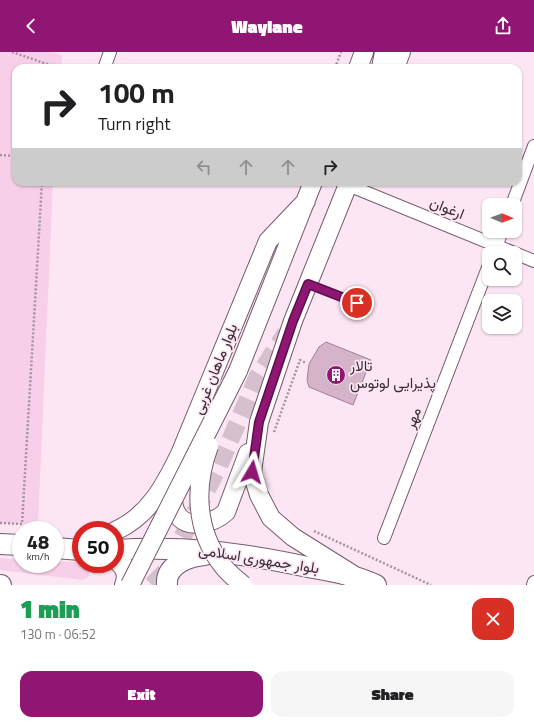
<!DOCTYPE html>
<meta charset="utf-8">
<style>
body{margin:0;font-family:"Titillium Web",Vazirmatn,sans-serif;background:#f6f6f6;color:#202124;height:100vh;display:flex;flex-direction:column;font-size:15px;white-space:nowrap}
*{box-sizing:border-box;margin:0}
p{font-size:13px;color:#757577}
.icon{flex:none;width:22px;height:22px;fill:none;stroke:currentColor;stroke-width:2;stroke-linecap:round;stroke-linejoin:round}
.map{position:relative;height:533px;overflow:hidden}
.panel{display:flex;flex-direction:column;background:#fff;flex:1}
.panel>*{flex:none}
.top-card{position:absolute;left:12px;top:12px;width:510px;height:122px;border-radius:12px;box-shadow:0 1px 3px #0004;background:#fff;color:#202124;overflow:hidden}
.needle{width:26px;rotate:91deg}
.tools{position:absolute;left:482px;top:146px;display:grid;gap:8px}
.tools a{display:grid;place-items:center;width:40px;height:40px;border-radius:8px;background:#fff;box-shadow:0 1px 3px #0004;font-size:20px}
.speed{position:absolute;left:12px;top:469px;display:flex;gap:8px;font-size:20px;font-weight:700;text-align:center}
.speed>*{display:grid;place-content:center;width:52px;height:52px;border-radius:50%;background:#fff;box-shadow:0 1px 3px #0004;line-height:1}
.speed small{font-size:10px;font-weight:400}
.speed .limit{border:6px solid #d22;background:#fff;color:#111}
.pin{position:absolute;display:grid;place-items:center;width:34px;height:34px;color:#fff;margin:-17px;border:2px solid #fff;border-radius:50%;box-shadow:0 1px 4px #0007}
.me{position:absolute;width:44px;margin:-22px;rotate:7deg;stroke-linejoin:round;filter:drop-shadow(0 0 3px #0008)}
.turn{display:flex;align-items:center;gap:14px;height:84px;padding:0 20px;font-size:18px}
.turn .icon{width:52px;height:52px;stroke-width:2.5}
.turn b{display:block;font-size:28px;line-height:34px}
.lanes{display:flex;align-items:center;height:38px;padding:0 20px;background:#0003;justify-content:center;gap:20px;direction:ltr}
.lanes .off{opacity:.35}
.round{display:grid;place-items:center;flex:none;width:42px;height:42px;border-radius:12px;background:#f6f6f6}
.head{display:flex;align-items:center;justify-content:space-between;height:68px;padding:0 20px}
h1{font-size:24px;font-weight:800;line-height:30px;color:#1e9e55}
.action{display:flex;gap:8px;margin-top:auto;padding:8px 20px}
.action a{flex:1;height:46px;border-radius:12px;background:#901674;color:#fff;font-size:16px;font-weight:800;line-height:46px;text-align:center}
.action a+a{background:#f6f6f6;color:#202124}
header{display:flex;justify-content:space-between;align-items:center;height:52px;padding:0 20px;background:#901674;color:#fff;font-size:18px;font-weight:800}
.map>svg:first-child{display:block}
</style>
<header><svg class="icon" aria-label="back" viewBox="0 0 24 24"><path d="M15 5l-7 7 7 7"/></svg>Waylane<svg class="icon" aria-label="share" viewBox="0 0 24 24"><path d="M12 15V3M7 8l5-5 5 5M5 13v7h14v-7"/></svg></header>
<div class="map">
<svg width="534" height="533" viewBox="0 0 534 533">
<rect width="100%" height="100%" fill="#fce6f3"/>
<path fill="#f7cfe8" d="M 0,0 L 53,0 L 62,4 L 61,16 L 16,16 L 16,130 L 53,130 L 38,473 L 0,471 Z
M 0,506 L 21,508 L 21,512 L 55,512 L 55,510 L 81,510 L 81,512 L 89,512 L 89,524 L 83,528 L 0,518 Z"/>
<path fill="#d5b3c9" stroke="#a18095" d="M 326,290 L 371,308 L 353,353 L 309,335 L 307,328 L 309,312 L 319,295 Z"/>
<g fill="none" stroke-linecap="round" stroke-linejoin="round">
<path stroke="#d5c1cd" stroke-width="18" stroke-dasharray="18 9" stroke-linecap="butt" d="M 170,509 L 219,414 L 257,326 L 286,281
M 152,533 L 165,520"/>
<g stroke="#785a6d" stroke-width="8">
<path id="service" d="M 310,232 L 357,251"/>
</g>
<g stroke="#785a6d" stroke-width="14">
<path id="minor" d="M 105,14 L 110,0
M 348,133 L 534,209
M 512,153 L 534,94
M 494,200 L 502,179
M 384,486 L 489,213
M 533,533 L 534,530"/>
</g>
<g stroke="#785a6d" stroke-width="20">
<path id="secondary" d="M 358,16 L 364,0
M 381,16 L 384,0
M 395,16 L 401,0
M 349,130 L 293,269 L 259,370 L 252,420 L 259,443 L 271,466 L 293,485 L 352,522
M 238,319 L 313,130
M 173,438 C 173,446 172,453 176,460 C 185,480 214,471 226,460 L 248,401
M 115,479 C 149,464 165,433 180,402 L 268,189 L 306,149"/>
</g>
<g stroke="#785a6d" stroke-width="22">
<path id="primary" d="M 0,492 L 21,493
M 55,496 L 81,498
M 115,498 C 183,494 236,500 303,514 C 328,519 353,522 376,533
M 115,506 C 124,513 130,521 125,533
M 0,533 L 1,533
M 167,533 C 165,513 189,504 205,503"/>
</g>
<path stroke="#a5939e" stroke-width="2.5" stroke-dasharray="2 2" stroke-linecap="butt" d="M 12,0 L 50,13 L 50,16
M 335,16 L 341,0
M 0,103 L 16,104
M 274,380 L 300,308 L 306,311
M 0,471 L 22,472 L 42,130
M 314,479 L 431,533"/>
<use href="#service" stroke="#fff" stroke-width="6"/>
<use href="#minor" stroke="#fff" stroke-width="12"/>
<use href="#secondary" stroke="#fff" stroke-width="18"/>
<use href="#primary" stroke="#fff" stroke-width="20"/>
<g stroke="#785a6d" stroke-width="20" stroke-linecap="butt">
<path id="secondary-bridge" d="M 209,394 C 194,434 195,479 223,514 C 228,521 236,527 243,533
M 130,533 L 238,319"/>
</g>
<use href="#secondary-bridge" stroke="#fff" stroke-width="18"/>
</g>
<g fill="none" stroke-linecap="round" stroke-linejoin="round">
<g stroke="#5e0e4b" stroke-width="10">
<path id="route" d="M 252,420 L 259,370 L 293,269 L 308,232 L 357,251"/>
</g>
<use href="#route" stroke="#901674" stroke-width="7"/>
</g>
<defs>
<g id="building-disc" transform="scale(1)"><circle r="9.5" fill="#901674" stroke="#fce6f3"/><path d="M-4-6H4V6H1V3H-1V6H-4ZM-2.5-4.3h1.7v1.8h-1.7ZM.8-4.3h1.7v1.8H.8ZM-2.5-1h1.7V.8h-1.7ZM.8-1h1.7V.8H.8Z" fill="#fff"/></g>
</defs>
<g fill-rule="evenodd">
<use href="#building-disc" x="336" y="323"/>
</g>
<g text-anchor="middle" stroke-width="3.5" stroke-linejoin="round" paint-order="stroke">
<g font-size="15" fill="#392c34" stroke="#fce6f3">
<text transform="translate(447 156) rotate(22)" y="5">ارغوان</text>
<text transform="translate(215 317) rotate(-68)" y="5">بلوار ماهان غربی</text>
<text transform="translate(413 366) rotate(-69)" y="5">مهر</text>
<text transform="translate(259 507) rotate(9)" y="5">بلوار جمهوری اسلامی</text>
</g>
<g font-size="15" fill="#392c34" stroke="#fce6f3" text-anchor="start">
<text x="350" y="319">تالار<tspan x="350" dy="17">پذیرایی لوتوس</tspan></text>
</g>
</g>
</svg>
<div class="tools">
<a><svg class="needle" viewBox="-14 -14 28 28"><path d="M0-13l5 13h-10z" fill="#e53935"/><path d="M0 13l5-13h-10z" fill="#757577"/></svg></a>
<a><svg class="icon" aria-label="search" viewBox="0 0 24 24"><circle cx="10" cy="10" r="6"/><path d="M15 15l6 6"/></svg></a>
<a><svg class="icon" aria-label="layers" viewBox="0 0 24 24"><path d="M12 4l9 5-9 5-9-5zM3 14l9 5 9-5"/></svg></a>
</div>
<div class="speed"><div>48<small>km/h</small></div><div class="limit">50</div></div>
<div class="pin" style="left:357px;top:251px;background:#d93025"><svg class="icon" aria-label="arrive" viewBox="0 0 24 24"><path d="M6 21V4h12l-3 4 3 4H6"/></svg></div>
<svg class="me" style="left:252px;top:420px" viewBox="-20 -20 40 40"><path d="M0-17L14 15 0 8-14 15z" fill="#901674" stroke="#fff" stroke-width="4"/></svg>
<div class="top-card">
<div class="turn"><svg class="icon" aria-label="right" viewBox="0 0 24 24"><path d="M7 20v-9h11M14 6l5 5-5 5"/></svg><div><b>100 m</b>Turn right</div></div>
<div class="lanes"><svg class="icon off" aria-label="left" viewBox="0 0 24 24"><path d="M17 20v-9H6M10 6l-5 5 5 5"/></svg><svg class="icon off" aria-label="ahead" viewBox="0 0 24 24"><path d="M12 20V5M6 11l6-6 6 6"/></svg><svg class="icon off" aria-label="ahead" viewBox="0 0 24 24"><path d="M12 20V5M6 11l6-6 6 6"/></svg><svg class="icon" aria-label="right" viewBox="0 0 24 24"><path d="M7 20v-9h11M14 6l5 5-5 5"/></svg></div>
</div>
</div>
<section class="panel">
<div class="head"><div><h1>1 min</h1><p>130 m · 06:52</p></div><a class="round" style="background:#d93025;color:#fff"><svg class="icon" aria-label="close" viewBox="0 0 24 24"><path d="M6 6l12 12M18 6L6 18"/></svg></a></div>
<div class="action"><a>Exit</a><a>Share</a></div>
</section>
